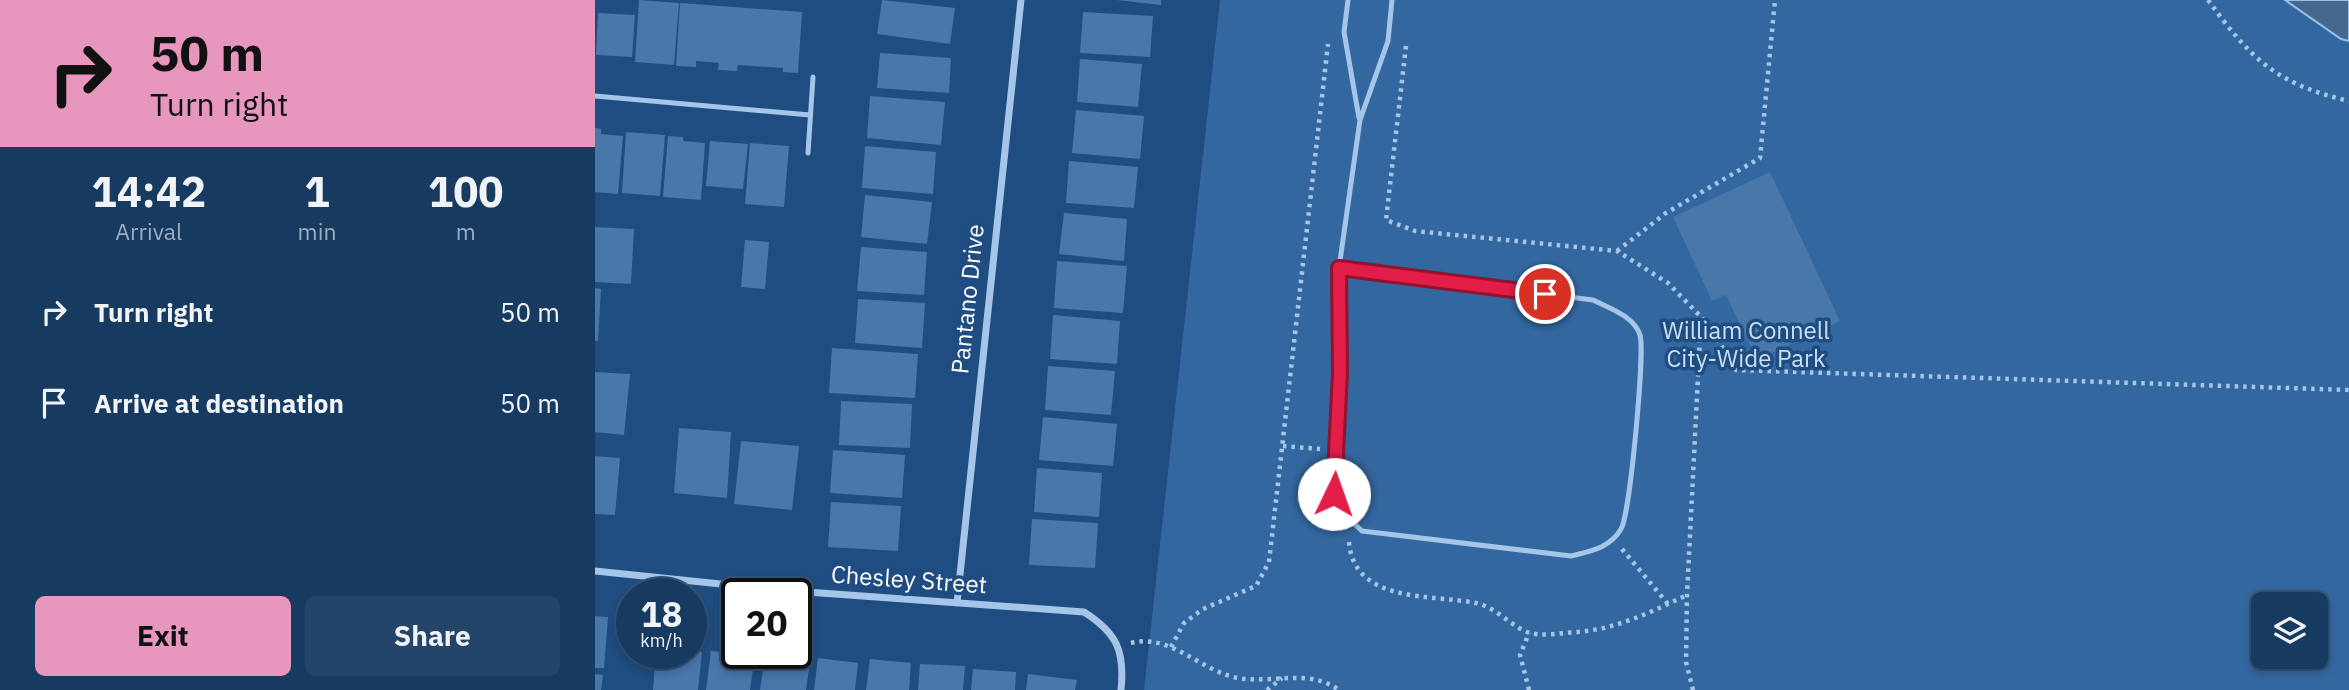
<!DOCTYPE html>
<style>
body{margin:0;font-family:"IBM Plex Sans",sans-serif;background:#24456a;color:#f1f3f6;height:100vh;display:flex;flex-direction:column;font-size:26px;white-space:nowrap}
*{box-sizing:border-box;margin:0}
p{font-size:23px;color:#9eadbd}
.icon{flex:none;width:38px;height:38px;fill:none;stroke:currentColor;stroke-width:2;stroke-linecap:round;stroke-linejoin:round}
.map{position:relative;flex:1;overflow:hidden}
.drawer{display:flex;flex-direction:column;background:#173a61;width:595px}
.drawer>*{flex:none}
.hud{background:#e797bd;color:#111;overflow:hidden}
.tools{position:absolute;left:1656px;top:592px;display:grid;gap:14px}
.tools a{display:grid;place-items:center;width:77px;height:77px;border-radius:10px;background:#173a61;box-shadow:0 4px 10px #0003,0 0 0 2px #365476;font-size:35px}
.speed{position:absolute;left:21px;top:578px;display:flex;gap:14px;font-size:35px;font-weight:700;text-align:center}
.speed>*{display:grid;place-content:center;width:91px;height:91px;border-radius:50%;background:#173a61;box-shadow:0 4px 10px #0003,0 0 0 2px #365476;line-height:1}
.speed small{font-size:18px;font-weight:400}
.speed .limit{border:4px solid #111;border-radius:10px;background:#fff;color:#111}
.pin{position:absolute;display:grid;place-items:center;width:60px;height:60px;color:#fff;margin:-30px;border:4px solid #fff;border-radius:50%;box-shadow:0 2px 7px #0007}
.me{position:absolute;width:77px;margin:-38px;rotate:3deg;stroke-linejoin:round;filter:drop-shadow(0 0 5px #0008)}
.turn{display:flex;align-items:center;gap:24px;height:147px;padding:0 35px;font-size:32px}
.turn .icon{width:91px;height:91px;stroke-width:2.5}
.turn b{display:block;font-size:49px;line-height:60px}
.eta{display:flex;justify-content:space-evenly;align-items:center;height:119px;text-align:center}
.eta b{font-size:42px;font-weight:700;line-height:49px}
.action{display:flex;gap:14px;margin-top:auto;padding:14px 35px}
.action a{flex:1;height:80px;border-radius:10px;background:#e797bd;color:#111;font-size:28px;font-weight:700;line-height:80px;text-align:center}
.action a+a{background:#24456a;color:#f1f3f6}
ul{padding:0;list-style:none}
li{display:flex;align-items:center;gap:21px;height:91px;padding:0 35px}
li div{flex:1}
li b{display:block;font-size:26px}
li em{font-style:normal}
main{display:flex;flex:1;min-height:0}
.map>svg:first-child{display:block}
</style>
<main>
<section class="drawer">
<div class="hud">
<div class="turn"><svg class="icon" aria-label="right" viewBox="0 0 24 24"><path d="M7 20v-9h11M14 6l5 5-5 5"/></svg><div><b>50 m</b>Turn right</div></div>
</div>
<div class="eta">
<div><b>14:42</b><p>Arrival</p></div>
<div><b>1</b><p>min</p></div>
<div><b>100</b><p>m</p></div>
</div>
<ul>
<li><svg class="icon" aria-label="right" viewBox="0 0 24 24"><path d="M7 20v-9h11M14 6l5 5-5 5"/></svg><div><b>Turn right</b></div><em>50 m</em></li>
<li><svg class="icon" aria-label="arrive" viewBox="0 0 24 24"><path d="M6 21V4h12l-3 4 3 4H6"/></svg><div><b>Arrive at destination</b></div><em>50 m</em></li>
</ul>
<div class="action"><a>Exit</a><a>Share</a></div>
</section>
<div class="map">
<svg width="1754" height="690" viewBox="0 0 1754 690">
<rect width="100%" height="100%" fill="#1f4d81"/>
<path fill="#33679f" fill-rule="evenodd" d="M 625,0 L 1754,0 L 1754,690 L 549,690 ZM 1668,604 L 1720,604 L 1720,656 L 1668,656 Z"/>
<path fill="#47688e" stroke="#98c1ea" stroke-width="2" d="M 1690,0 L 1754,0 L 1754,41 L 1746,39 Z"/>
<path fill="#4877aa" d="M 44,0 L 84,3 L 79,65 L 40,62 Z
M 287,0 L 360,8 L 355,44 L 282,34 Z
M 522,0 L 566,0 L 566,5 Z
M 85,3 L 207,12 L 203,73 L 188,72 L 188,68 L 143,65 L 142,71 L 123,70 L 124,63 L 101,61 L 101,67 L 81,66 Z
M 488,12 L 558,16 L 555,57 L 485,53 Z
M 3,13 L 40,15 L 37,57 L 1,55 Z
M 285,53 L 356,58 L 354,93 L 282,88 Z
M 485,59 L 547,64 L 543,107 L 482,102 Z
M 275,96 L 350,102 L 346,145 L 272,138 Z
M 481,110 L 549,116 L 545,159 L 477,153 Z
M 0,128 L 6,129 L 6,134 L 28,136 L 23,194 L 0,192 Z
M 31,132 L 70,135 L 65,196 L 27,193 Z
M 73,136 L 88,137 L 88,141 L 110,143 L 106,200 L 68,197 Z
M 115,141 L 153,144 L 148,189 L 111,186 Z
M 155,143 L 194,146 L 189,207 L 150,204 Z
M 270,146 L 341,152 L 338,194 L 267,188 Z
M 474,161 L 543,167 L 539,208 L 471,203 Z
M 1175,172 L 1245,321 L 1162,360 L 1131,295 L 1117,301 L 1078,217 Z
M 270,195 L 337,202 L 332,244 L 266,237 Z
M 469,213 L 532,219 L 529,261 L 464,254 Z
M 0,227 L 39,229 L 36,284 L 0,282 Z
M 150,240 L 174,242 L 170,289 L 146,287 Z
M 266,247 L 332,252 L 329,295 L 262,291 Z
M 462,261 L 532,266 L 528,313 L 459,308 Z
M 0,288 L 6,289 L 3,341 L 0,341 Z
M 263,299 L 330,303 L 327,348 L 260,343 Z
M 458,315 L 525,321 L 522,364 L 455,359 Z
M 237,348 L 323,354 L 320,398 L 234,393 Z
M 453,366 L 520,371 L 516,415 L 450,410 Z
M 0,372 L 35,374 L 29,435 L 0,432 Z
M 246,401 L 317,404 L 315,448 L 244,445 Z
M 448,417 L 522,424 L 518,466 L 444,460 Z
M 84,428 L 136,432 L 132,498 L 79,493 Z
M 146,441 L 204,446 L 197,510 L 139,504 Z
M 238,450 L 310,455 L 307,498 L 235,493 Z
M 0,456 L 25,458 L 20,515 L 0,514 Z
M 442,468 L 507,473 L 504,517 L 439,512 Z
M 236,502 L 306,506 L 303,551 L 233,547 Z
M 437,519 L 503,523 L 500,568 L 434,565 Z
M 0,616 L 13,617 L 9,668 L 0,668 Z
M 96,651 L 107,652 L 103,690 L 58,690 L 61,653 Z
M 116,651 L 160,656 L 155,690 L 111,690 Z
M 170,657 L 215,663 L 211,690 L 165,690 Z
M 223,658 L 263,663 L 260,690 L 219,690 Z
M 275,659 L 316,663 L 314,690 L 271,690 Z
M 325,664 L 370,666 L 368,690 L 323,690 Z
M 378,669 L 421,672 L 420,690 L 376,690 Z
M 0,674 L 8,675 L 6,690 L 0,690 Z
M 433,674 L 482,680 L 480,690 L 431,690 Z"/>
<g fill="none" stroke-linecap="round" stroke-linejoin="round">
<path stroke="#a5c6e8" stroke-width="4.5" stroke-dasharray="3.5 5" stroke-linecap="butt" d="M 1613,0 C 1656,59 1681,84 1754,101
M 811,46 L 791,220 L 820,231 L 1022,251 L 1073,283 L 1114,325 L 1141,370 L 1754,390
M 1022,251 L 1071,213 L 1165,158 L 1180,0
M 688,446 L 725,449
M 754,542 C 759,604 837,594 881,603 C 900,607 915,625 932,632 C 944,637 967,633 980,632 C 1020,630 1056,612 1092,595
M 1027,549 L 1073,604
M 536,643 C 576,633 605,671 643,678 C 677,684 714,668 744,690
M 576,647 L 589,623 L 608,609 L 661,586 L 674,562 L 733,44
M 672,690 L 687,678
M 934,690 L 925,655 L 934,633
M 1098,690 L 1091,662 L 1092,595 L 1106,317"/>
<path stroke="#a5c6e8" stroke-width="5" d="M 753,0 L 749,32 L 764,118
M 0,96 L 215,115
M 213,153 L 218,77
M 744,268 L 745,373 L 739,494 L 752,517 L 767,531 L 976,556 C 996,551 1015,548 1026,529 C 1035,515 1050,352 1045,335 C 1039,316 1014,308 998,300 L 744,268 L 765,120 L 793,41 L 797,0"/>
<path stroke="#a5c6e8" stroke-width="7" d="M 0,571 L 184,590 L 489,612 C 522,633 530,651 526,690
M 362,603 L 426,0"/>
</g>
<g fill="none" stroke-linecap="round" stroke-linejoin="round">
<g stroke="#92132f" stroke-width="18">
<path id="route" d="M 739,494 L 745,373 L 744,268 L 950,294"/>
</g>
<use href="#route" stroke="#e11d48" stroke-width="12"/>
</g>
<g text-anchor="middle" stroke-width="7" stroke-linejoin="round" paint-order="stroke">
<g font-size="24" fill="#fff" stroke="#1f4d81">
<text transform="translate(373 299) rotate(-84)" y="8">Pantano Drive</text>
<text transform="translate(314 580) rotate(4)" y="8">Chesley Street</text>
</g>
<g font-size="24" fill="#c9dff6" stroke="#1f4d81">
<text x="1151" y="339">William Connell<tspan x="1151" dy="28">City-Wide Park</tspan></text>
</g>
</g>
</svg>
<div class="tools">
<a><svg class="icon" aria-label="layers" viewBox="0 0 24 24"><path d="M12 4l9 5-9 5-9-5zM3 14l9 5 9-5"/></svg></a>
</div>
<div class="speed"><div>18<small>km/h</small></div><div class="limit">20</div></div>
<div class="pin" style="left:950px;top:294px;background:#d93025"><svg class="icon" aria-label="arrive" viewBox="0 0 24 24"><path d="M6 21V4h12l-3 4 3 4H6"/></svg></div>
<svg class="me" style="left:739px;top:494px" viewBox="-20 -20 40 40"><circle r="19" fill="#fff"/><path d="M0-13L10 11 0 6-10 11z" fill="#e11d48"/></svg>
</div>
</main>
